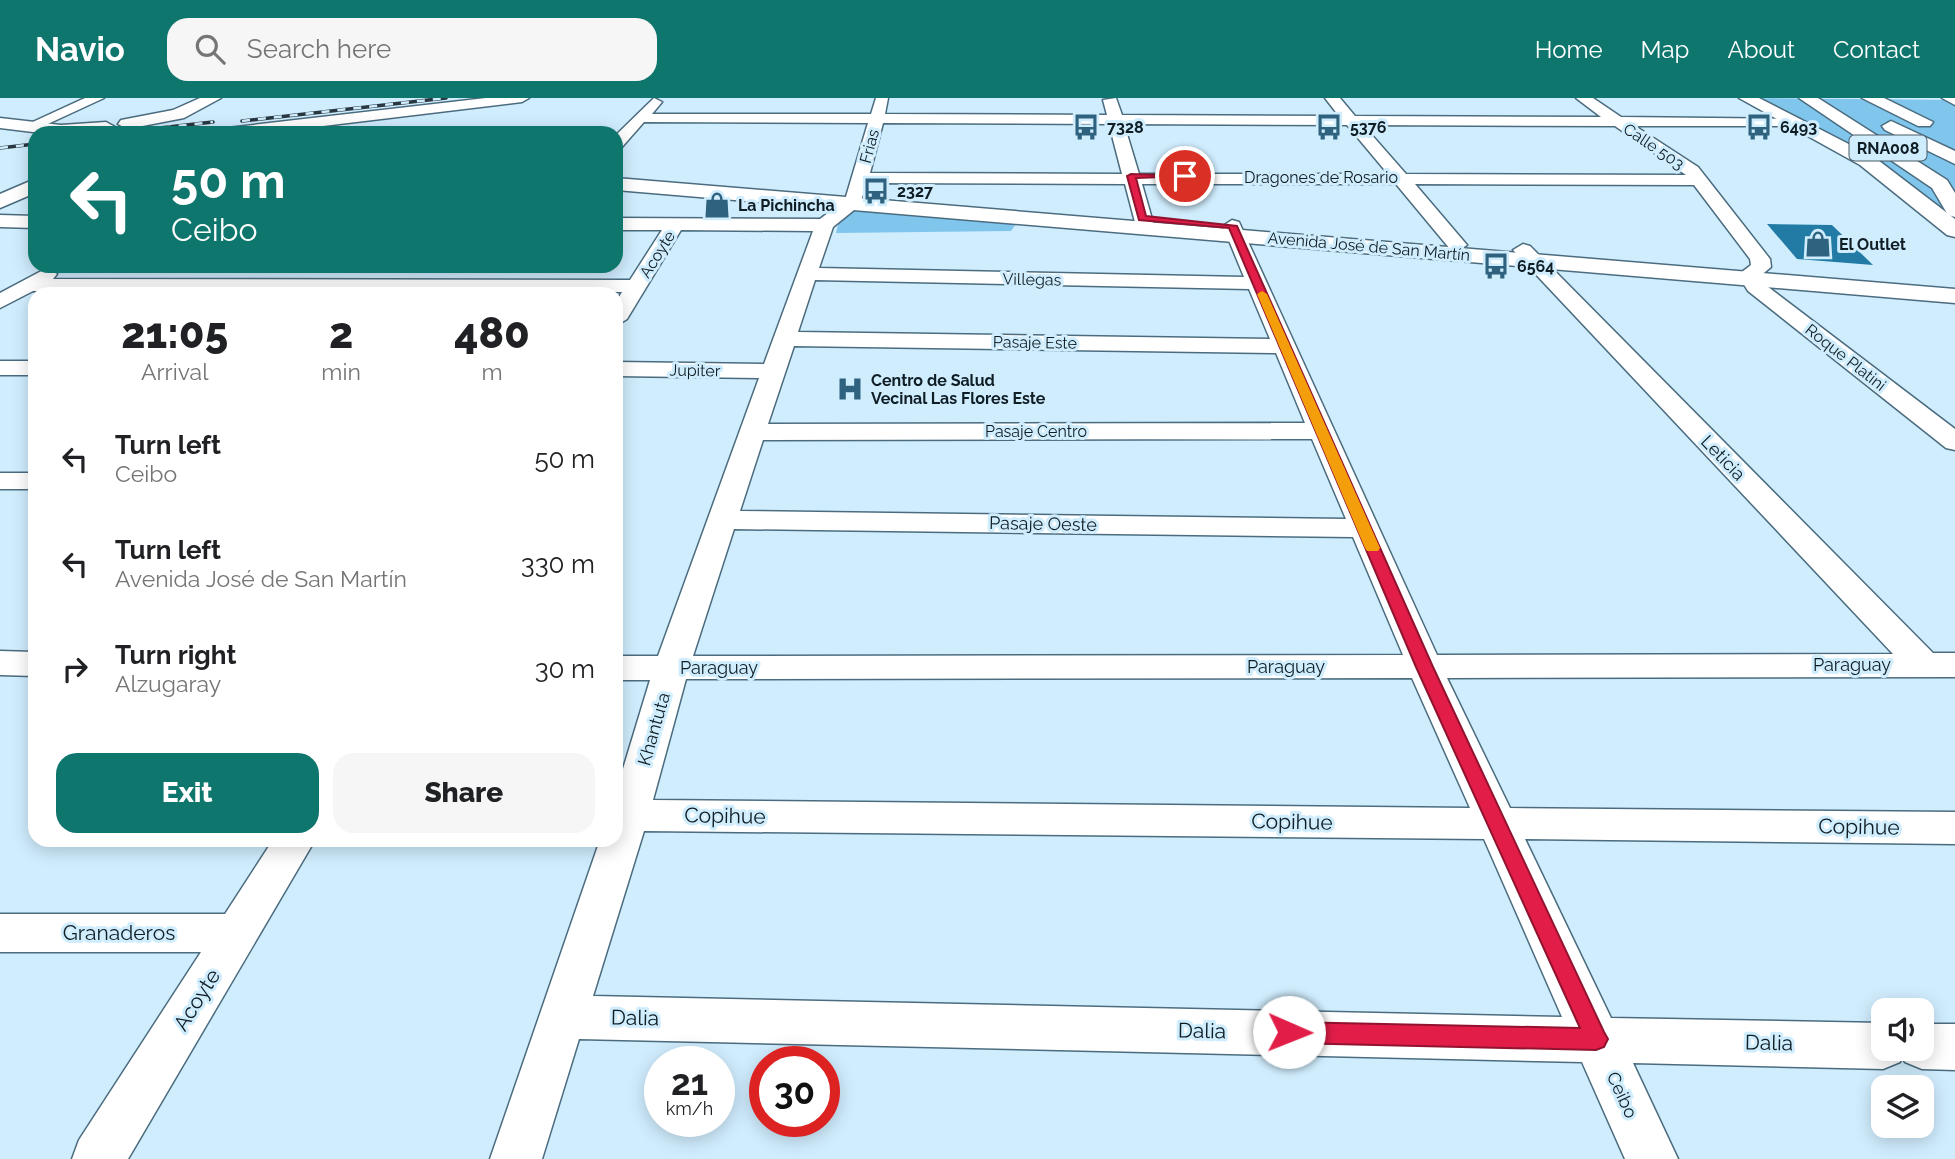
<!DOCTYPE html>
<meta charset="utf-8">
<style>
body{margin:0;font-family:Raleway,sans-serif;background:#f6f6f6;color:#202124;height:100vh;display:flex;flex-direction:column;font-size:26px;white-space:nowrap}
*{box-sizing:border-box;margin:0}
p{font-size:23px;color:#757577}
.icon{flex:none;width:38px;height:38px;fill:none;stroke:currentColor;stroke-width:2;stroke-linecap:round;stroke-linejoin:round}
.map{position:relative;flex:1;overflow:hidden}
.drawer{position:absolute;left:28px;top:189px;width:595px;height:560px;display:flex;flex-direction:column;background:#fff;border-radius:21px;box-shadow:0 4px 18px #0003}
.drawer>*{flex:none}
.hud{position:absolute;left:28px;top:28px;width:595px;height:147px;border-radius:21px;box-shadow:0 4px 18px #0003;background:#0f766e;color:#fff;overflow:hidden}
.controls{position:absolute;left:1871px;top:900px;display:grid;gap:14px}
.controls a{display:grid;place-items:center;width:63px;height:63px;border-radius:14px;background:#fff;box-shadow:0 4px 18px #0003;font-size:35px}
.speed{position:absolute;left:644px;top:948px;display:flex;gap:14px;font-size:35px;font-weight:700;text-align:center}
.speed>*{display:grid;place-content:center;width:91px;height:91px;border-radius:50%;background:#fff;box-shadow:0 4px 18px #0003;line-height:1}
.speed small{font-size:18px;font-weight:400}
.speed .limit{border:10px solid #d22;background:#fff;color:#111}
.pin{position:absolute;display:grid;place-items:center;width:60px;height:60px;color:#fff;margin:-30px;border:4px solid #fff;border-radius:50%;box-shadow:0 2px 7px #0007}
.me{position:absolute;width:77px;margin:-38px;rotate:91deg;stroke-linejoin:round;filter:drop-shadow(0 0 5px #0008)}
.turn{display:flex;align-items:center;gap:24px;height:147px;padding:0 28px;font-size:32px}
.turn .icon{width:91px;height:91px;stroke-width:2.5}
.turn b{display:block;font-size:49px;line-height:60px}
.eta{display:flex;justify-content:space-evenly;align-items:center;height:119px;text-align:center}
.eta b{font-size:42px;font-weight:800;line-height:49px}
.button{display:flex;gap:14px;margin-top:auto;padding:14px 28px}
.button a{flex:1;height:80px;border-radius:21px;background:#0f766e;color:#fff;font-size:28px;font-weight:800;line-height:80px;text-align:center}
.button a+a{background:#f6f6f6;color:#202124}
ul{padding:0;list-style:none}
li{display:flex;align-items:center;gap:21px;height:105px;padding:0 28px}
li div{flex:1}
li b{display:block;font-size:26px}
li em{font-style:normal}
header{display:flex;align-items:center;gap:42px;box-sizing:border-box;height:98px;padding:0 35px;background:#0f766e;color:#fff}
header strong{font-size:33px}
nav{display:flex;gap:38px;margin-inline-start:auto;font-size:24px}
.search{width:490px;height:63px;background:#f6f6f6;display:flex;align-items:center;gap:18px;box-sizing:border-box;padding:0 24px;border-radius:21px;color:#757577;font-size:26px}
.map>svg:first-child{display:block}
</style>
<header>
<strong>Navio</strong>
<div class="search"><svg class="icon" aria-label="search" viewBox="0 0 24 24"><circle cx="10" cy="10" r="6"/><path d="M15 15l6 6"/></svg>Search here</div>
<nav><a>Home</a><a>Map</a><a>About</a><a>Contact</a></nav>
</header>
<div class="map">
<svg width="1955" height="1061" viewBox="0 0 1955 1061">
<rect width="100%" height="100%" fill="#d0edfe"/>
<path fill="#80c5ec" d="M 1747,0 L 1955,2 L 1955,132 L 1867,63 Z
M 853,113 L 1016,126 L 1011,133 L 836,135 L 839,123 Z"/>
<path fill="#217ba5" d="M 1767,126 L 1832,127 L 1873,167 L 1797,161 Z"/>
<g fill="none" stroke-linecap="round" stroke-linejoin="round">
<g stroke="#4b6c7f" stroke-width="3">
<path id="street" d="M 85,0 L 104,0 L 37,31 L 32,33 L 24,28 Z
M 486,0 L 529,0 L 522,4 L 265,35 L 219,35 L 227,30 Z
M 654,0 L 662,4 L 652,16 L 871,16 L 876,0 L 888,0 L 885,16 L 1107,17 L 1103,2 L 1116,0 L 1122,17 L 1339,18 L 1325,0 L 1340,0 L 1355,18 L 1601,19 L 1576,0 L 1593,0 L 1621,19 L 1800,21 L 1800,27 L 1795,28 L 1635,28 L 1698,69 L 1770,161 L 1771,169 L 1759,179 L 1763,185 L 1955,331 L 1955,352 L 1946,350 L 1748,193 L 1738,177 L 1751,167 L 1750,161 L 1694,87 L 1415,86 L 1467,147 L 1457,153 L 1450,151 L 1396,86 L 1142,86 L 1154,128 L 1145,134 L 1136,128 L 1125,86 L 867,85 L 859,108 L 833,129 L 819,170 L 1244,179 L 1223,128 L 1232,122 L 1239,124 L 1437,557 L 1893,556 L 1513,152 L 1523,146 L 1530,148 L 1933,555 L 1955,555 L 1955,579 L 1447,580 L 1510,710 L 1955,714 L 1955,746 L 1525,741 L 1611,920 L 1883,925 L 1883,950 L 1922,950 L 1922,926 L 1955,926 L 1955,972 L 1922,971 L 1905,964 L 1902,959 L 1900,964 L 1883,971 L 1633,965 L 1678,1061 L 1625,1061 L 1582,964 L 579,941 L 542,1061 L 490,1061 L 600,742 L 616,742 L 616,694 L 650,582 L 616,582 L 616,558 L 658,558 L 759,280 L 616,278 L 616,264 L 764,266 L 813,133 L 681,132 L 627,221 L 616,228 L 616,204 L 622,194 L 33,193 L 0,210 L 0,195 L 47,170 L 57,176 L 53,181 L 630,182 L 662,132 L 616,132 L 616,120 L 820,121 L 845,102 L 868,25 L 644,24 L 622,49 L 616,51 L 616,37 ZM 883,25 L 1109,26 L 1122,76 L 870,75 ZM 1124,26 L 1347,27 L 1388,76 L 1139,76 ZM 1363,27 L 1615,28 L 1686,77 L 1406,76 ZM 815,182 L 1249,191 L 1270,241 L 798,234 ZM 794,248 L 1276,255 L 1305,325 L 768,326 ZM 1312,341 L 1346,421 L 740,413 L 763,342 ZM 734,431 L 1353,439 L 1403,557 L 693,558 ZM 1412,580 L 1470,710 L 653,702 L 686,581 ZM 644,733 L 1484,741 L 1562,919 L 593,898 Z
M 0,117 L 35,118 L 35,130 L 0,129 Z
M 0,263 L 35,263 L 35,277 L 0,277 Z
M 0,375 L 35,375 L 35,391 L 0,391 Z
M 0,553 L 35,554 L 35,578 L 0,577 Z
M 273,742 L 315,742 L 128,1061 L 72,1061 L 79,1042 L 201,854 L 0,854 L 0,816 L 225,816 Z"/>
</g>
<g stroke="#4b6c7f" stroke-width="3">
<path id="secondary" d="M 200,0 L 221,0 L 184,20 L 127,31 L 118,26 L 121,22 L 173,12 Z
M 1739,0 L 1759,0 L 1874,59 L 1955,121 L 1955,139 L 1947,137 L 1860,67 Z
M 1942,0 L 1955,0 L 1955,7 Z
M 0,20 L 61,27 L 106,24 L 115,29 L 106,34 L 41,35 L 0,30 Z
M 616,80 L 1955,191 L 1955,205 L 616,92 Z
M 35,81 L 35,95 L 0,110 L 0,96 Z"/>
</g>
<g stroke="#4b6c7f" stroke-width="3">
<path id="highway" d="M 1799,0 L 1818,0 L 1947,82 L 1955,95 L 1955,119 L 1948,117 L 1932,90 Z
M 1862,0 L 1884,0 L 1933,24 L 1930,28 L 1918,28 Z
M 1891,23 L 1955,53 L 1955,66 L 1885,32 L 1882,28 Z"/>
</g>
<use href="#street" fill="#fff" fill-rule="evenodd"/>
<use href="#secondary" fill="#fff" fill-rule="evenodd"/>
<use href="#highway" fill="#fff" fill-rule="evenodd"/>
<g stroke="#283740" stroke-width="3.5">
<path id="rail" d="M 242,23 L 446,0
M 115,35 L 213,24
M 0,50 L 35,46"/>
</g>
<use href="#rail" stroke="#d0edfe" stroke-width="2.5" stroke-dasharray="8" stroke-linecap="butt"/>
</g>
<path fill="#e11d48" stroke="#92132f" stroke-width="2" d="M 1131,76 L 1189,78 L 1136,80 L 1146,118 L 1237,128 L 1433,569 L 1604,934 L 1608,941 L 1604,949 L 1596,952 L 1289,945 L 1281,942 L 1278,934 L 1281,927 L 1289,924 L 1580,930 L 1416,569 L 1229,130 L 1139,122 L 1127,78 Z"/>
<path fill="#f59e0b" d="M 1262,193 L 1267,196 L 1380,450 L 1378,453 L 1367,453 L 1365,450 L 1257,196 Z"/>
<defs>
<g id="bus-bare" transform="scale(2.1)"><path d="M-5-6H5V4H4V6H2V4H-2V6H-4V4H-5ZM-3.5-4V0h7V-4ZM-3.5 1.2v1.5H-2V1.2ZM2 1.2v1.5H3.5V1.2Z" fill="#2e627e" stroke="#d0edfe" stroke-width="2.5" paint-order="stroke"/></g>
<g id="shop-bare" transform="scale(2.1)"><path d="M-5-2.5h2.3a2.7 3.5 0 0 1 5.4 0H5L5.5 6h-11ZM-1.5-2.5h3a1.5 2.3 0 0 0-3 0Z" fill="#2e627e" stroke="#d0edfe" stroke-width="2.5" paint-order="stroke"/></g>
<g id="hospital-bare" transform="scale(2.1)"><path d="M-5-5h3v3.5h4V-5h3V5h-3V1.5h-4V5h-3Z" fill="#2e627e" stroke="#d0edfe" stroke-width="2.5" paint-order="stroke"/></g>
</defs>
<g fill-rule="evenodd">
<use href="#bus-bare" x="1086" y="29"/>
<use href="#bus-bare" x="1329" y="29"/>
<use href="#bus-bare" x="1759" y="29"/>
<use href="#bus-bare" x="876" y="93"/>
<use href="#shop-bare" x="717" y="107"/>
<use href="#shop-bare" x="1818" y="146"/>
<use href="#bus-bare" x="1496" y="168"/>
<use href="#hospital-bare" x="850" y="291"/>
</g>
<g text-anchor="middle" stroke-width="6" stroke-linejoin="round" paint-order="stroke">
<g font-size="16" font-weight="bold" fill="#0f1d24" stroke="#d0edfe" text-anchor="start">
<text x="1107" y="35">7328</text>
<text x="1350" y="35">5376</text>
<text x="1780" y="35">6493</text>
<text x="897" y="99">2327</text>
<text x="738" y="113">La Pichincha</text>
<text x="1839" y="152">El Outlet</text>
<text x="1517" y="174">6564</text>
<text x="871" y="288">Centro de Salud<tspan x="871" dy="18">Vecinal Las Flores Este</tspan></text>
</g>
<g font-size="16" fill="#0f1d24" stroke="#d0edfe">
<text transform="translate(869 48) rotate(-75)" y="6">Frias</text>
<text transform="translate(1654 48) rotate(34)" y="6">Calle 503</text>
<text x="1321" y="85">Dragones de Rosario</text>
<text transform="translate(1369 148) rotate(5)" y="6">Avenida José de San Martín</text>
<text transform="translate(657 156) rotate(-58)" y="6">Acoyte</text>
<text transform="translate(1032 181) rotate(1)" y="6">Villegas</text>
<text transform="translate(1035 244) rotate(1)" y="6">Pasaje Este</text>
<text transform="translate(1846 259) rotate(38)" y="6">Roque Platini</text>
<text transform="translate(695 272) rotate(1)" y="6">Jupiter</text>
<text x="1036" y="339">Pasaje Centro</text>
</g>
<rect fill="#d0edfe" stroke="#495b65" stroke-width="2" x="1849.5" y="37.5" width="77" height="25" rx="5"/>
<g font-size="16" font-weight="bold" fill="#0f1d24">
<text x="1888" y="56">RNA008</text>
</g>
<g font-size="18" fill="#0f1d24" stroke="#d0edfe">
<text transform="translate(1723 360) rotate(46)" y="6">Leticia</text>
<text transform="translate(1043 426) rotate(1)" y="6">Pasaje Oeste</text>
<text x="1852" y="573">Paraguay</text>
<text x="1286" y="575">Paraguay</text>
<text x="719" y="576">Paraguay</text>
<text transform="translate(654 631) rotate(-74)" y="6">Khantuta</text>
<text transform="translate(1622 997) rotate(65)" y="6">Ceibo</text>
</g>
<g font-size="21" fill="#0f1d24" stroke="#d0edfe">
<text transform="translate(725 718) rotate(1)" y="7">Copihue</text>
<text transform="translate(1292 724) rotate(1)" y="7">Copihue</text>
<text transform="translate(1859 729) rotate(1)" y="7">Copihue</text>
<text x="119" y="842">Granaderos</text>
<text transform="translate(197 902) rotate(-58)" y="7">Acoyte</text>
<text transform="translate(635 920) rotate(1)" y="7">Dalia</text>
<text transform="translate(1202 933) rotate(1)" y="7">Dalia</text>
<text transform="translate(1769 945) rotate(1)" y="7">Dalia</text>
</g>
</g>
</svg>
<div class="controls">
<a><svg class="icon" aria-label="sound" viewBox="0 0 24 24"><path d="M4 9h4l5-4v14l-5-4H4zM17 9q2 3 0 6"/></svg></a>
<a><svg class="icon" aria-label="layers" viewBox="0 0 24 24"><path d="M12 4l9 5-9 5-9-5zM3 14l9 5 9-5"/></svg></a>
</div>
<div class="speed"><div>21<small>km/h</small></div><div class="limit">30</div></div>
<div class="pin" style="left:1185px;top:78px;background:#d93025"><svg class="icon" aria-label="arrive" viewBox="0 0 24 24"><path d="M6 21V4h12l-3 4 3 4H6"/></svg></div>
<svg class="me" style="left:1289px;top:934px" viewBox="-20 -20 40 40"><circle r="19" fill="#fff"/><path d="M0-13L10 11 0 6-10 11z" fill="#e11d48"/></svg>
<div class="hud">
<div class="turn"><svg class="icon" aria-label="left" viewBox="0 0 24 24"><path d="M17 20v-9H6M10 6l-5 5 5 5"/></svg><div><b>50 m</b>Ceibo</div></div>
</div>
<section class="drawer">
<div class="eta">
<div><b>21:05</b><p>Arrival</p></div>
<div><b>2</b><p>min</p></div>
<div><b>480</b><p>m</p></div>
</div>
<ul>
<li><svg class="icon" aria-label="left" viewBox="0 0 24 24"><path d="M17 20v-9H6M10 6l-5 5 5 5"/></svg><div><b>Turn left</b><p>Ceibo</p></div><em>50 m</em></li>
<li><svg class="icon" aria-label="left" viewBox="0 0 24 24"><path d="M17 20v-9H6M10 6l-5 5 5 5"/></svg><div><b>Turn left</b><p>Avenida José de San Martín</p></div><em>330 m</em></li>
<li><svg class="icon" aria-label="right" viewBox="0 0 24 24"><path d="M7 20v-9h11M14 6l5 5-5 5"/></svg><div><b>Turn right</b><p>Alzugaray</p></div><em>30 m</em></li>
</ul>
<div class="button"><a>Exit</a><a>Share</a></div>
</section>
</div>
